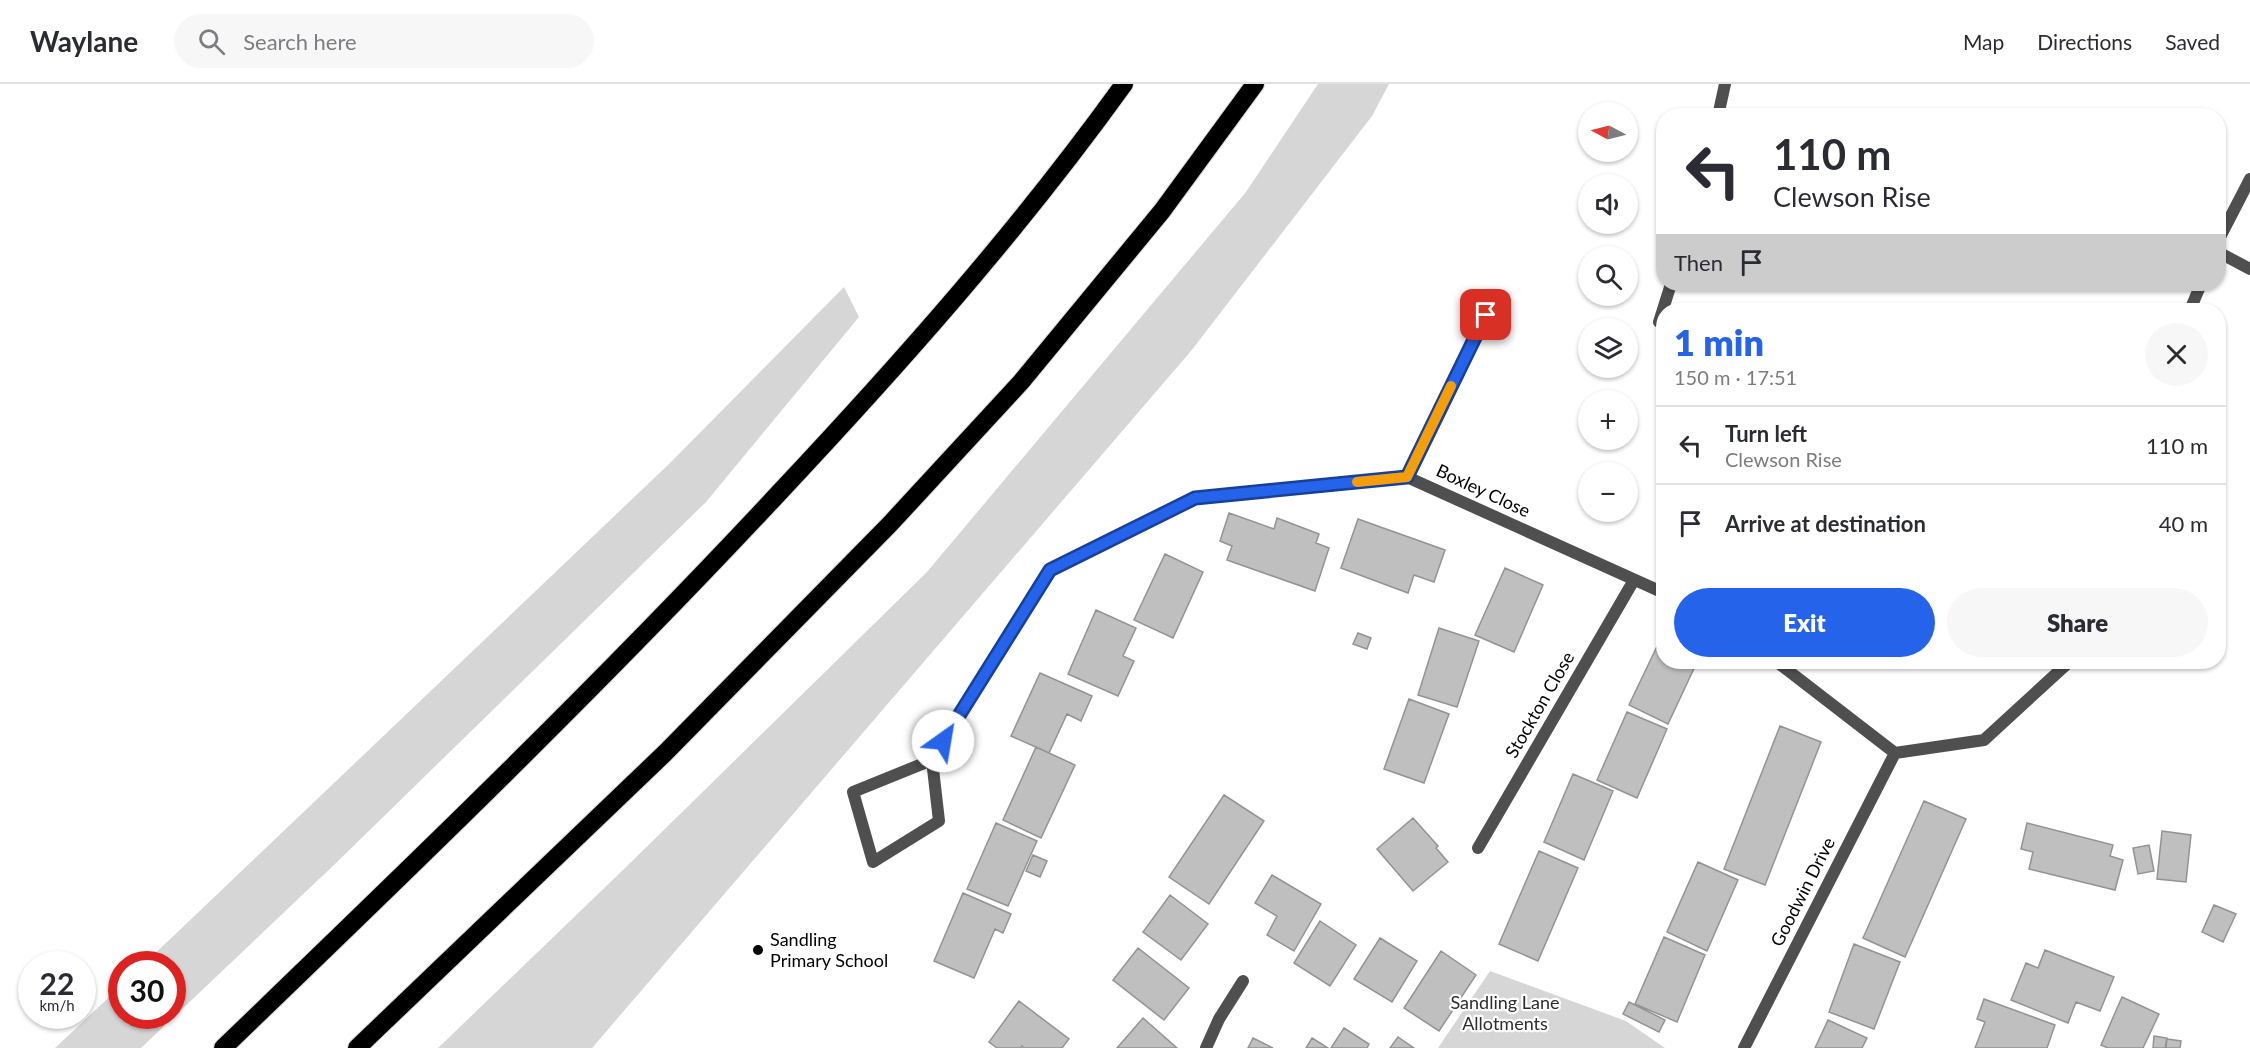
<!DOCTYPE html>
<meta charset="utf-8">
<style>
body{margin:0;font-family:Lato,sans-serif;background:#f7f7f7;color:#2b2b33;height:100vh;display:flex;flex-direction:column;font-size:22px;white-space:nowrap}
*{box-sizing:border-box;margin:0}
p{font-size:20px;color:#7c7c81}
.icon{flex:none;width:33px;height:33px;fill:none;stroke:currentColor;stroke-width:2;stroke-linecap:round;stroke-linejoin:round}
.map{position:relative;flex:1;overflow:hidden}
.details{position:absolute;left:1656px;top:219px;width:570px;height:366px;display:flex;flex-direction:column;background:#fff;border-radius:24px;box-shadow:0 2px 4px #0004}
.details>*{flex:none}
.top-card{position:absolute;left:1656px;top:24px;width:570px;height:183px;border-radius:24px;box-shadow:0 2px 4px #0004;background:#fff;color:#2b2b33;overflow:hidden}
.needle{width:39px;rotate:277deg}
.fabs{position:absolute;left:1578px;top:18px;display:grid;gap:12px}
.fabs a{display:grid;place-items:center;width:60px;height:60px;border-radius:50%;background:#fff;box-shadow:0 2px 4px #0004;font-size:30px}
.speed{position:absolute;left:18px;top:867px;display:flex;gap:12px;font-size:30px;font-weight:700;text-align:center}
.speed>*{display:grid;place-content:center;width:78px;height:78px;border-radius:50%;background:#fff;box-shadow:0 2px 4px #0004;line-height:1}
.speed small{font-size:15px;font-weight:400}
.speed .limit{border:9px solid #d22;background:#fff;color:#111}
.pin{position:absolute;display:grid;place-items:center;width:51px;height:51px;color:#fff;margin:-26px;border-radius:12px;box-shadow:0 3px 9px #0006}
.me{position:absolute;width:66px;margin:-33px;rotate:32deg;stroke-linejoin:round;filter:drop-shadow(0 0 4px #0008)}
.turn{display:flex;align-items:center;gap:21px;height:126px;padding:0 18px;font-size:27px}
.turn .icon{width:78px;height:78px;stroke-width:2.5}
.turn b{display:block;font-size:42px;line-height:51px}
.then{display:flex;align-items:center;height:57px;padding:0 18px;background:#0003;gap:12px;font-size:22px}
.round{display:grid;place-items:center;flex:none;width:63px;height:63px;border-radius:32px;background:#f7f7f7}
.summary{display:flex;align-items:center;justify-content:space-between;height:102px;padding:0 18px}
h1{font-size:36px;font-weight:800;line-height:45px;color:#2563eb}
.button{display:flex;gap:12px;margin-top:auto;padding:12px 18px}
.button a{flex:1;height:69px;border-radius:36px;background:#2563eb;color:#fff;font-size:24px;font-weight:800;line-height:69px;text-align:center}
.button a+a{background:#f7f7f7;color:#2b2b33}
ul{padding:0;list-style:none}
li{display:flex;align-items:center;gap:18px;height:78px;padding:0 18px;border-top:2px solid #e1e1e2}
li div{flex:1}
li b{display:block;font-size:22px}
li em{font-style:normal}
header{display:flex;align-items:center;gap:36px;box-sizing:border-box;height:84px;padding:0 30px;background:#fff;border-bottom:2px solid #e1e1e2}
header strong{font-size:28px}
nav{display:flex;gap:33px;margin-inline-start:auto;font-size:21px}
.search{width:420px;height:54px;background:#f7f7f7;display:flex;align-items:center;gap:15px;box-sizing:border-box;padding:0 21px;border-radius:33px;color:#7c7c81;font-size:22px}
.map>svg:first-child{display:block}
</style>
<header>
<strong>Waylane</strong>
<div class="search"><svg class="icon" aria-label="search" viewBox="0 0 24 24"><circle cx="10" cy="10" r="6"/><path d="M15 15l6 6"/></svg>Search here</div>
<nav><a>Map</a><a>Directions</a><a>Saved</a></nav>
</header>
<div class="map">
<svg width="2250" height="964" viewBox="0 0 2250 964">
<rect width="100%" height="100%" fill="#fff"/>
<path fill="#d6d6d6" d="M 1318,0 L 1389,0 L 1372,32 L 1191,267 L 592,964 L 438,964 L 623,786 L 927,488 L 1246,108 Z
M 844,203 L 859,233 L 706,418 L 336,779 L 141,964 L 55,964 L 121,902 L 122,932 L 172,932 L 172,880 L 144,880 L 669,380 Z
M 1490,887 L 1626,937 L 1665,964 L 1438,964 Z"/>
<path fill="#bfbfbf" stroke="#939393" stroke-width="1.5" d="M 1229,429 L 1274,445 L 1277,434 L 1319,450 L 1316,459 L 1329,464 L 1315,507 L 1227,476 L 1232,462 L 1220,457 Z
M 1358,435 L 1445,466 L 1434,498 L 1414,491 L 1408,509 L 1341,484 Z
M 1165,470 L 1203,488 L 1173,554 L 1134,536 Z
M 1505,484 L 1543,501 L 1514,568 L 1475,551 Z
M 1096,526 L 1136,544 L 1123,572 L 1134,577 L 1118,612 L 1068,590 Z
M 1439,544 L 1479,557 L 1457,623 L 1418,611 Z
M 1358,549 L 1371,554 L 1367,565 L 1353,560 Z
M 1661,554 L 1664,556 L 1664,578 L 1697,578 L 1668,640 L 1629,621 Z
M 1040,589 L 1092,612 L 1081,637 L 1067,630 L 1049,669 L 1011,652 Z
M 1409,615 L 1449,630 L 1424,699 L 1384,685 Z
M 1627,628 L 1667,645 L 1637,714 L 1597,696 Z
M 1780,642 L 1821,658 L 1765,801 L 1724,785 Z
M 1036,663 L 1075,681 L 1041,754 L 1003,736 Z
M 1573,690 L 1613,707 L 1584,776 L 1544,758 Z
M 1224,711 L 1264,737 L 1209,820 L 1169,793 Z
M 1924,717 L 1966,735 L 1905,873 L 1863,854 Z
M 1413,734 L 1438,762 L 1436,764 L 1448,778 L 1413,807 L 1377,765 Z
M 996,739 L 1037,757 L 1008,822 L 967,805 Z
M 2027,739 L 2113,761 L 2110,772 L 2123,776 L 2115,806 L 2029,785 L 2033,768 L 2021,765 Z
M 2162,747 L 2191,751 L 2186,798 L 2157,795 Z
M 2149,761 L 2154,787 L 2138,790 L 2133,764 Z
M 1539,767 L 1578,784 L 1538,877 L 1499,860 Z
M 1033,771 L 1047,777 L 1040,793 L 1026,787 Z
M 1698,778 L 1738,796 L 1707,867 L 1667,848 Z
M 1272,791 L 1321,820 L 1294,867 L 1267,851 L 1277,832 L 1255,819 Z
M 963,809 L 1011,830 L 1003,849 L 995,845 L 974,894 L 934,877 Z
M 1170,811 L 1208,840 L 1181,876 L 1143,848 Z
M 2214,821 L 2236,830 L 2223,858 L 2202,848 Z
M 1320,837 L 1356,861 L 1330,902 L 1294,879 Z
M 1664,853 L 1705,871 L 1677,938 L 1635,920 Z
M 1380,854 L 1417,877 L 1392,918 L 1354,895 Z
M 1854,860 L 1900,878 L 1874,945 L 1829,928 Z
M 1138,864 L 1189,904 L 1164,936 L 1113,896 Z
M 2045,866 L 2114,893 L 2100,927 L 2076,918 L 2068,939 L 2011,916 L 2026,879 L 2038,884 Z
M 1441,867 L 1476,891 L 1439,947 L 1404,924 Z
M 2122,913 L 2159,930 L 2143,964 L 2108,964 L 2101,961 Z
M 1984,915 L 2055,941 L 2047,964 L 1975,964 L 1985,938 L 1977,935 Z
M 1019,917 L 1069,955 L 1062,964 L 1024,964 L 1022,962 L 1021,964 L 997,964 L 989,958 Z
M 1629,918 L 1665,936 L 1659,948 L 1623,930 Z
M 1143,934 L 1177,964 L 1117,964 Z
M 1828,936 L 1867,954 L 1862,964 L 1815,964 Z
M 1344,944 L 1369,960 L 1367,964 L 1331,964 Z
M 2154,952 L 2167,954 L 2165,964 L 2153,964 Z
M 1398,953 L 1414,964 L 1390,964 Z
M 1253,954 L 1273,964 L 1248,964 Z
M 1312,954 L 1328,964 L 1306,964 Z
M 2167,955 L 2181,957 L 2180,964 L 2166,964 Z"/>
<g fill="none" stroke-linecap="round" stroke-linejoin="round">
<g stroke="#dbdbdb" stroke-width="20">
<path id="motorway" d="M 223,964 C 411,783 599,602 777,411 C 900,280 1019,146 1124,0
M 357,964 L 665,669 L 890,440 L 1021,298 L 1162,127 L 1255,0"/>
</g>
<path stroke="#4f4f4f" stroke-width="12" d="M 1718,32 L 1725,0
M 2218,157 L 2250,95
M 2218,168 L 2250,185
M 2190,226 L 2201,200
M 1659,238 L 1671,200
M 1407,393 L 1486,231
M 1777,578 L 1895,669 L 1984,656 L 2069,578
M 932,676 L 939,737 L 873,778 L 853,708 L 932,676 L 1050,486 L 1195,414 L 1407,393 L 1664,509
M 1478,764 L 1634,496
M 1206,964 L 1219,935 L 1243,897
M 1744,964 L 1895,669"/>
<use href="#motorway" stroke="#000" stroke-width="18"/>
</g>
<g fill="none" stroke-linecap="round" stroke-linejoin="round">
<g stroke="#184099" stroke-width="15">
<path id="route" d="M 943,657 L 1050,486 L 1195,414 L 1407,393 L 1486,231"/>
</g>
<use href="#route" stroke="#2563eb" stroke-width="10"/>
<path stroke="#f59e0b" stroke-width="10" d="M 1357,398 L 1407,393 L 1451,302"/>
</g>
<circle fill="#000" stroke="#fff" stroke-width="2" cx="758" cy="866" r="6"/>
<g text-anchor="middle" stroke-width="4.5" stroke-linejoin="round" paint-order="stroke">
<g font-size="18" fill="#000" stroke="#fff">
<text transform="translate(1483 407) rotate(25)" y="6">Boxley Close</text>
<text transform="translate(1540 621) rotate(-60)" y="6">Stockton Close</text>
<text transform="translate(1803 808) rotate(-63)" y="6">Goodwin Drive</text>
</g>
<g font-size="18" fill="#000" stroke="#fff" text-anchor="start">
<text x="770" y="862">Sandling<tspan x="770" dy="21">Primary School</tspan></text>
</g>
<g font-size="18" fill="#2d2d2d" stroke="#fff">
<text x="1505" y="925">Sandling Lane<tspan x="1505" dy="21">Allotments</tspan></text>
</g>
</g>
</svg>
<div class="fabs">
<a><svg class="needle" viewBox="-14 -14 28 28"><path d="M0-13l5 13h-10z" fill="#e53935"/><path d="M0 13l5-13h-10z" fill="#7c7c81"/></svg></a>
<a><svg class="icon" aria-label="sound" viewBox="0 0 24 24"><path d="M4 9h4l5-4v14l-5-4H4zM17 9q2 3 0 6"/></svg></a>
<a><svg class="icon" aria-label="search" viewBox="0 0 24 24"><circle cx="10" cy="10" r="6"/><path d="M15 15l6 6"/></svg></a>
<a><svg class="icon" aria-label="layers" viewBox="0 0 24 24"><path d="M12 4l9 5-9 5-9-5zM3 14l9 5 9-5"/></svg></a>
<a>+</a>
<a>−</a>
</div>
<div class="speed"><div>22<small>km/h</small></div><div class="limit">30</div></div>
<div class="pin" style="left:1486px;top:231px;background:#d93025"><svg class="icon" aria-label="arrive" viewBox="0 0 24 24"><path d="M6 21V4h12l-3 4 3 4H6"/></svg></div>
<svg class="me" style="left:943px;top:657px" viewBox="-20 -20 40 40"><circle r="19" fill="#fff"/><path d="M0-13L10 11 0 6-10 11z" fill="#2563eb"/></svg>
<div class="top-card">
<div class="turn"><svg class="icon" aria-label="left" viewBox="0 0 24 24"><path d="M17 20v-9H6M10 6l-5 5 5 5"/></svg><div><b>110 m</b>Clewson Rise</div></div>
<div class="then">Then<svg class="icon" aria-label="arrive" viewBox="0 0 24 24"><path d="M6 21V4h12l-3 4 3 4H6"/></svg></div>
</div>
<section class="details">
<div class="summary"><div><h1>1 min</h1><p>150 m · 17:51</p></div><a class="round"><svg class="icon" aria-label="close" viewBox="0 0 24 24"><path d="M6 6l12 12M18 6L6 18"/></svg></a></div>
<ul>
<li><svg class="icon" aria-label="left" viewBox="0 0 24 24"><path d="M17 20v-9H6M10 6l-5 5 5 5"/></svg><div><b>Turn left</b><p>Clewson Rise</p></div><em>110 m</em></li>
<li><svg class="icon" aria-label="arrive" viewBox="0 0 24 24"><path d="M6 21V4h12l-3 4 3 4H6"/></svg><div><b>Arrive at destination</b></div><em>40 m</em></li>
</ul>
<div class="button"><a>Exit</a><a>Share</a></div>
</section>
</div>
